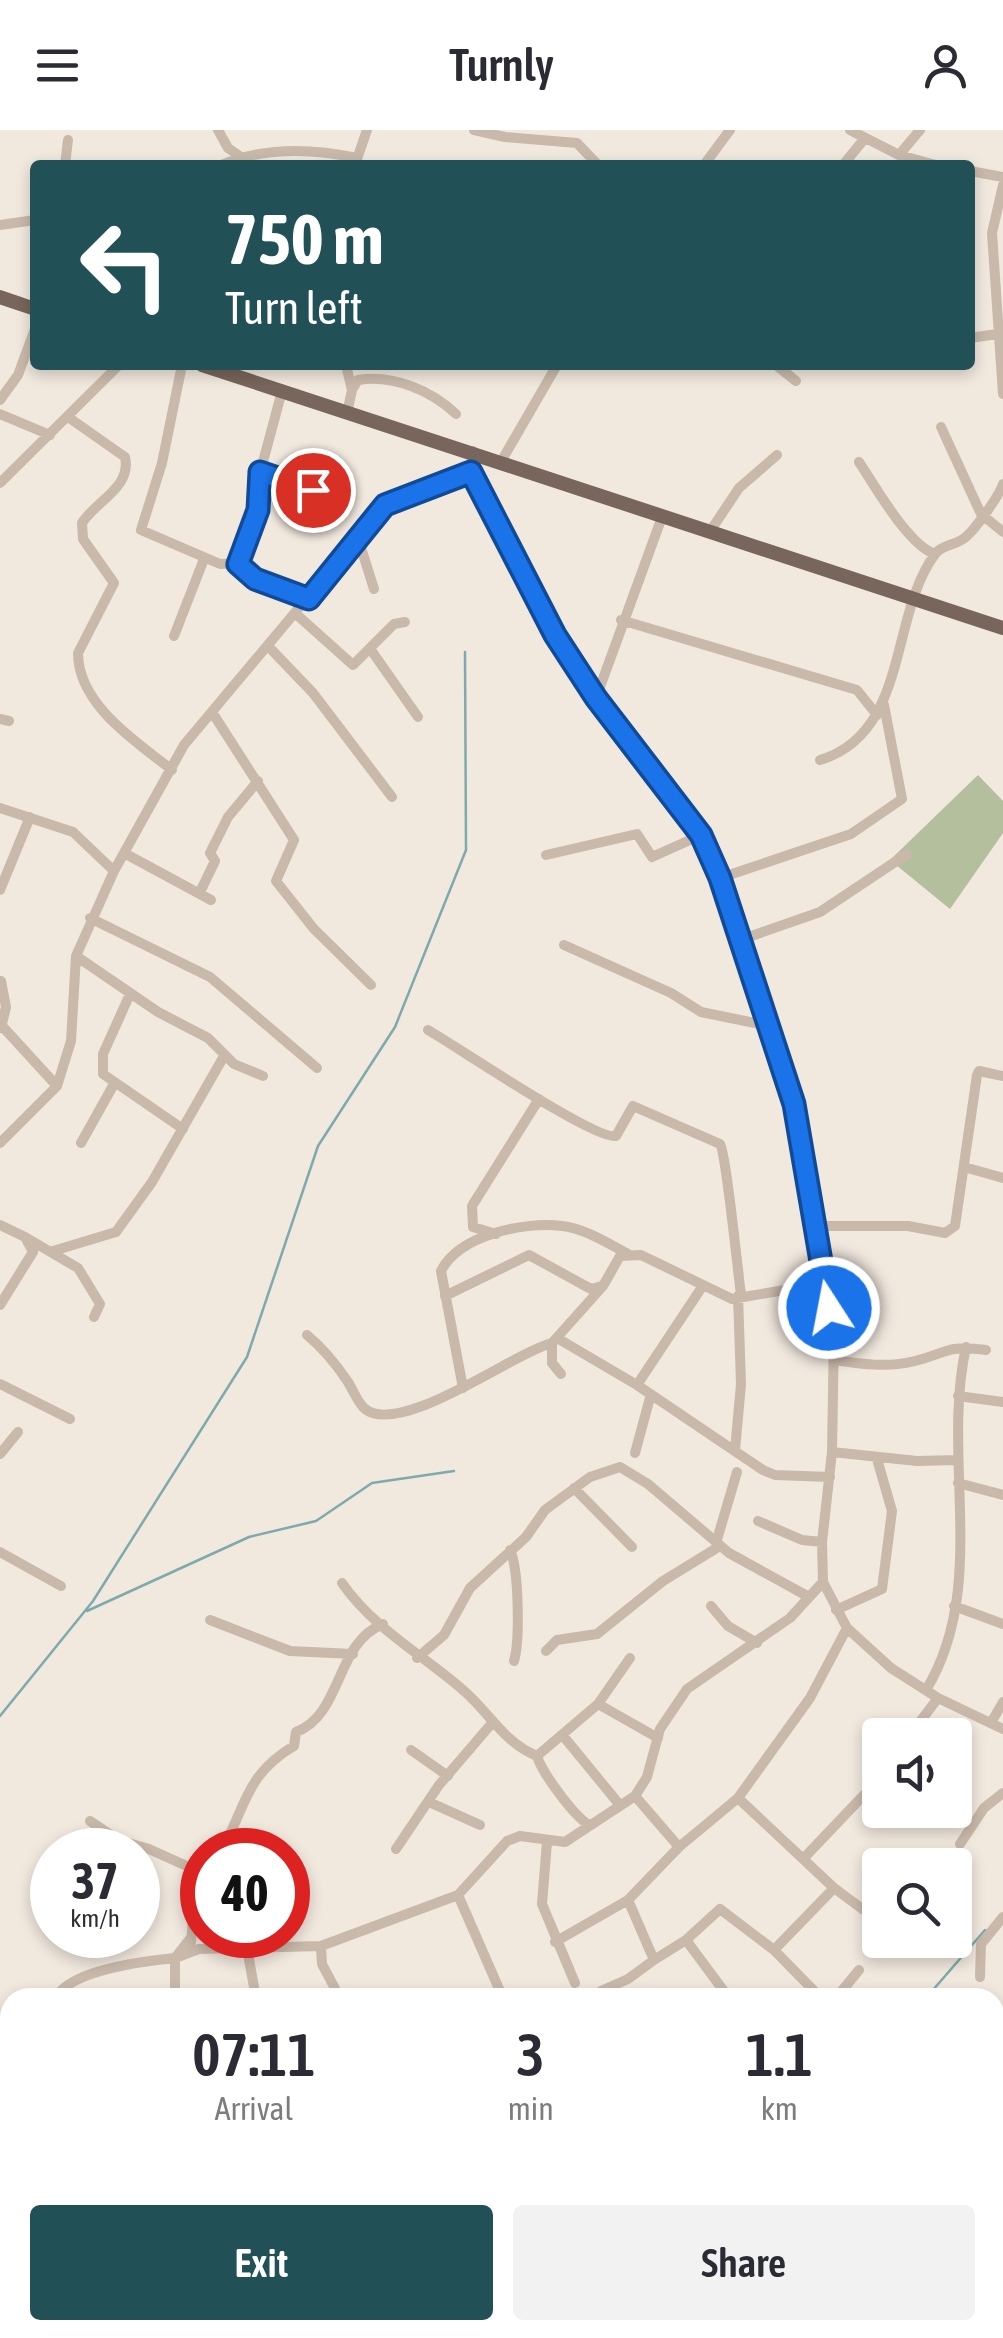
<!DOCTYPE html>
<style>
body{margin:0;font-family:"Asap Condensed",sans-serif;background:#f2f2f3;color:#2b2b33;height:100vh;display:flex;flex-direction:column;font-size:38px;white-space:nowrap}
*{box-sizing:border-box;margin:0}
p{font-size:32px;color:#7c7c81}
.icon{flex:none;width:55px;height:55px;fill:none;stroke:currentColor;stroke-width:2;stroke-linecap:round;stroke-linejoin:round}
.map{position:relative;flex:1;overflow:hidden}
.sheet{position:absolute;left:0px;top:1858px;width:1005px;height:352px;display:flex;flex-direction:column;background:#fff;border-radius:30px 30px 0 0;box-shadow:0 5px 15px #0003}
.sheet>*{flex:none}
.top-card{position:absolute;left:30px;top:30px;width:945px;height:210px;border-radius:10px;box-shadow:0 5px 15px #0003;background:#215156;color:#fff;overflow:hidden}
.buttons{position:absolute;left:862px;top:1588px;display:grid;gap:20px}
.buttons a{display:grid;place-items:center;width:110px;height:110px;border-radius:10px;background:#fff;box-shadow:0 5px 15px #0003;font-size:50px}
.speed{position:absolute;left:30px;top:1698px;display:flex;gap:20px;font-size:50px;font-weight:700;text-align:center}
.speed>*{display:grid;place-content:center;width:130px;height:130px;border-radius:50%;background:#fff;box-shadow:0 5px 15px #0003;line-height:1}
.speed small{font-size:25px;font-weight:400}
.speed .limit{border:15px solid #d22;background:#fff;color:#111}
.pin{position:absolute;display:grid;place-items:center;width:85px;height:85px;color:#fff;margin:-42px;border:5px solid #fff;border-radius:50%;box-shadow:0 2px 10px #0007}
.me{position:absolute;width:110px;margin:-55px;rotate:349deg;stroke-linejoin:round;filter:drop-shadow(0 0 8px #0008)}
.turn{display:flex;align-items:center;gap:35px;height:210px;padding:0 30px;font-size:45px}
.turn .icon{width:130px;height:130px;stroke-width:2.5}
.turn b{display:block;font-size:70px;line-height:85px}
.eta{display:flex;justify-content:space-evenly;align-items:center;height:170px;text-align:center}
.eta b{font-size:60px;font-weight:600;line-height:70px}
.button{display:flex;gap:20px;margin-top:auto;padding:20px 30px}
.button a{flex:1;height:115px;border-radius:10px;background:#215156;color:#fff;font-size:40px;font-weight:600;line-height:115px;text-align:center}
.button a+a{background:#f2f2f3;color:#2b2b33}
header{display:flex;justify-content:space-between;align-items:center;height:130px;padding:0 30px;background:#fff;font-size:45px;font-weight:600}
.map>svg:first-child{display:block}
</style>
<header><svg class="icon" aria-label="menu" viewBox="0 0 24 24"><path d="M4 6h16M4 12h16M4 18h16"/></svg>Turnly<svg class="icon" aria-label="person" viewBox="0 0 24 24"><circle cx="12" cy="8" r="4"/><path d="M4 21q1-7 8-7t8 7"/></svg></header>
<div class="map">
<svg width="1003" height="2208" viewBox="0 0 1003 2208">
<rect width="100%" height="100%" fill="#f1e8de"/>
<path fill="#b4bf9e" d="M 978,645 L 1003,671 L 1003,703 L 950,779 L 890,730 Z"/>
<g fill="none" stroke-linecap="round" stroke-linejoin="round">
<path stroke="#7eaaad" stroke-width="2.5" d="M 87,1481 L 249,1407 L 316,1391 L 372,1353 L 454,1341
M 0,1586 L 93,1471 L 247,1227 L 318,1016 L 395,897 L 466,720 L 465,522
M 926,1868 L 985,1800
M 444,2208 L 446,2200"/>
<path stroke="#c9b9aa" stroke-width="10" d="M 218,0 L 228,18 L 241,27
M 474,0 L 505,7 L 577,13 L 598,35
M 850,0 L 899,25 L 936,35
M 899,25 L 920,0
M 65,35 L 68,10
M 221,35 C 264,17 311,18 357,28
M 355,35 L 367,0
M 704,35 L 730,0
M 843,35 L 865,8
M 970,41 L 1003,47
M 1003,55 L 992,103 L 1003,264
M 0,95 L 35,90
M 970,208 L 997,204
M 182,235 L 162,333 L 141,400 L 220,434 L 239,433 L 255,449 L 309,469
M 346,235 L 352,260 L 347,283
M 776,235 L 796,251
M 352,260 L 358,250 C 393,244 432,261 456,284
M 0,270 L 18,245 L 35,199
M 0,284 L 50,305
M 68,287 L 125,327 C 132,357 96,371 82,393 L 83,409 L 114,453 L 78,523 C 78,575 137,612 172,640
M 941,297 L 981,384 L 1003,402
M 473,321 L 471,342 L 555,505 L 596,568 L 701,705 L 720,748 L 793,974 L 834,1202 L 832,1322 L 822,1412 L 823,1452 L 847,1498 L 891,1538 L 938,1568 L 1003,1599
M 502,330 L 557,235
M 859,332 C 875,356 908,415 935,424
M 260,343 L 313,360
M 0,353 L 119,235
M 709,403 L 739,358 L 777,325
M 357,405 L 374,459
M 239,433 L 257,380 L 260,343 L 282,261
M 296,484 L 353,535 L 394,494 L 405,492
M 621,490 L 857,560 L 877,585
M 174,506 L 204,429
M 268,516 L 313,563 L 392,667
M 371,520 L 418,587
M 596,568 L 662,387
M 212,582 L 294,710 L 276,751 L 314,799 L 371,855
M 0,589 L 9,591
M 820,630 C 910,603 889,483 936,423 C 942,415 955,415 963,409 C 973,403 999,366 1003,354
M 0,678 L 73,702 L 114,741
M 124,723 L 211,770
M 546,725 L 637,704 L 652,727 L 701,705
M 720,748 L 851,704 L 902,669 L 884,575
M 0,760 L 30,687
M 200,762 L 215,731 L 210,723 L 228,687 L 258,651
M 90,788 L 210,847 L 317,938
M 740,810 L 820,782 L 907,724
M 564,815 L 671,863 L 701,882 L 765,895
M 76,826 L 158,882 L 208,908 L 234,934 L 263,946
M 1,851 L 6,877 L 1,898
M 130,864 L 103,924 L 103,944 L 183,999
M 3,897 L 57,956
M 428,900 C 456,916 596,1011 616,1006 L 633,976 L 720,1014 C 726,1023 738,1143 741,1165
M 0,1013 L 57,956 L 71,911 L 76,826 L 114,741 L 184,615 L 385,375 L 471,342
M 81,1013 L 114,954
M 964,1037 L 1003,1048
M 0,1095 L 25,1107 L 33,1122 L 0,1175
M 813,1096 L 908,1096 L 945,1103 L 955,1096 L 977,945 L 979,941 L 1003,946
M 496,1104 L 473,1097 L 472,1076 L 539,969
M 25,1107 L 78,1138 L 100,1174 L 94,1187
M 53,1121 L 116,1102 L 152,1052 L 224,926
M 445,1166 L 529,1125 L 591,1159 L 602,1156
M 307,1205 C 324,1219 336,1234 348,1252 C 353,1260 358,1273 365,1279 C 401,1307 513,1223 552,1213
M 557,1208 L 637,1255 L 763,1340 L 775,1345 L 830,1347
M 834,1230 C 861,1234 888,1238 915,1231 C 950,1222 945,1215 986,1220
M 561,1244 L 552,1233 L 552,1213 L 603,1156 L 620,1126 L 641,1125 L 732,1169 L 825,1153
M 0,1254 L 70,1289
M 637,1255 L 702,1157
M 463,1258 L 441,1141 C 459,1105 525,1091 562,1096 C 584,1098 609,1114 628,1124
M 958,1266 L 1003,1272
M 735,1320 L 741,1254 L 738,1166
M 832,1322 L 917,1331 L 957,1330
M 635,1323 L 651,1264
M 0,1324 L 18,1302
M 958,1353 L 1003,1365
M 574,1358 L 632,1417
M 758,1391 L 802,1410 L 822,1412
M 716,1413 L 737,1342
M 510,1420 C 519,1439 520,1511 514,1531
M 0,1422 L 61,1456
M 342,1453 C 373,1498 423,1525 463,1560 C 489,1582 504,1613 537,1626 C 542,1643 574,1686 589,1695
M 711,1476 L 728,1496 L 757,1513
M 954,1476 L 1003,1494
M 836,1480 L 882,1459 L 892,1381 L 877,1329
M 210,1490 L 290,1521 L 353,1524
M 546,1521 L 557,1510 L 597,1504 L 663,1451 L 720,1416
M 417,1528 L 444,1505 L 470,1458 L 526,1407 L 545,1380 L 590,1347 L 620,1337 L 648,1354 L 729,1423 L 809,1467
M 926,1560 C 989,1457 941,1329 966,1217
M 598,1574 L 630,1528
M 991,1593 L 1003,1572
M 910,1605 L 938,1568
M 564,1607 L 619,1674
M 411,1620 L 448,1646
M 537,1626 L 598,1574 L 658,1608
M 635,1666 L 679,1717
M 738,1668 L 834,1758 L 774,1820 L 821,1868
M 429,1672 L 480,1695
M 904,1680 L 916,1688
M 90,1691 L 118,1710 L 149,1719 L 202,1743
M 547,1712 L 542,1774 L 575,1853
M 960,1714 L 984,1678 L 1003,1663
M 396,1719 L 439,1655 L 493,1592
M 222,1720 C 246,1676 246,1644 294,1616 L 296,1602 C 343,1584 335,1513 383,1494
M 803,1729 L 880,1648
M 834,1758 L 880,1792
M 458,1765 L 503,1868
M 686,1810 L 729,1868
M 191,1812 L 194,1777 L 202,1757
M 555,1812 L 628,1770
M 321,1816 L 322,1834 L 340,1868
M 247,1818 L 256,1868
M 654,1830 L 686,1810 L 720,1779 L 774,1820
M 980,1847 L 981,1814 L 1003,1787
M 601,1861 L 628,1849 L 654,1830 L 628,1770 L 679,1717 L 738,1668 L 810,1568 L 847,1498
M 56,1868 C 69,1840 145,1831 175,1828 L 189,1810
M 175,1868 L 175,1828 L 199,1819 L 321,1816 L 458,1765 L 507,1711 L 520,1706 L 565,1712 L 635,1666 L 647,1647 L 660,1599 L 687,1559 L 790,1488 L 823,1452
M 836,1868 L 859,1840
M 995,2003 L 1003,2007
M 995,2109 L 1003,2109
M 0,2125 L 10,2127
M 995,2192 L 1003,2190
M 0,2200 L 10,2200
M 123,2200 L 126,2208
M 40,2208 L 40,2200
M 284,2208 L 293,2200
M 740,2208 L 741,2200"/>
<path stroke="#78655b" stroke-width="14" d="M 0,167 L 35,179
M 202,235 L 1003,498"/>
</g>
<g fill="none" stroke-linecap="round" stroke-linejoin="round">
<g stroke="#114b97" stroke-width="25">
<path id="route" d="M 313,360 L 260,342 L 258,380 L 238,434 L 255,449 L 309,469 L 385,375 L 471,342 L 555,505 L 596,568 L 701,705 L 720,748 L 794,974 L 829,1178"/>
</g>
<use href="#route" stroke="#1a73e8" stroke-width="18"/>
</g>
</svg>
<div class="buttons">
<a><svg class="icon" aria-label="sound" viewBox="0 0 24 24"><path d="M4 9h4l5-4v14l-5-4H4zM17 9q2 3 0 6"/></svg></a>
<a><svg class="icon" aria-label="search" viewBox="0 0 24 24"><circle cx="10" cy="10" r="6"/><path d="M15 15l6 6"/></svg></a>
</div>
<div class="speed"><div>37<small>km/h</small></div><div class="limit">40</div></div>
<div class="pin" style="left:313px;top:360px;background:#d93025"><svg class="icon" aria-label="arrive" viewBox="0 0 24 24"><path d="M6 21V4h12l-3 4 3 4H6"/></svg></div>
<svg class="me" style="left:829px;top:1178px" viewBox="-20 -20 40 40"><circle r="17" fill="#1a73e8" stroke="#fff" stroke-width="3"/><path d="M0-11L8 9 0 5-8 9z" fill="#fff"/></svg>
<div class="top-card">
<div class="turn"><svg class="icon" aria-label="left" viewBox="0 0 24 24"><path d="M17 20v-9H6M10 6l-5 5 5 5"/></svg><div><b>750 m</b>Turn left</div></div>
</div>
<section class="sheet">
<div class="eta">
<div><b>07:11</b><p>Arrival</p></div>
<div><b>3</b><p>min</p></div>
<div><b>1.1</b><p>km</p></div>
</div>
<div class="button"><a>Exit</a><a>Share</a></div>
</section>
</div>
